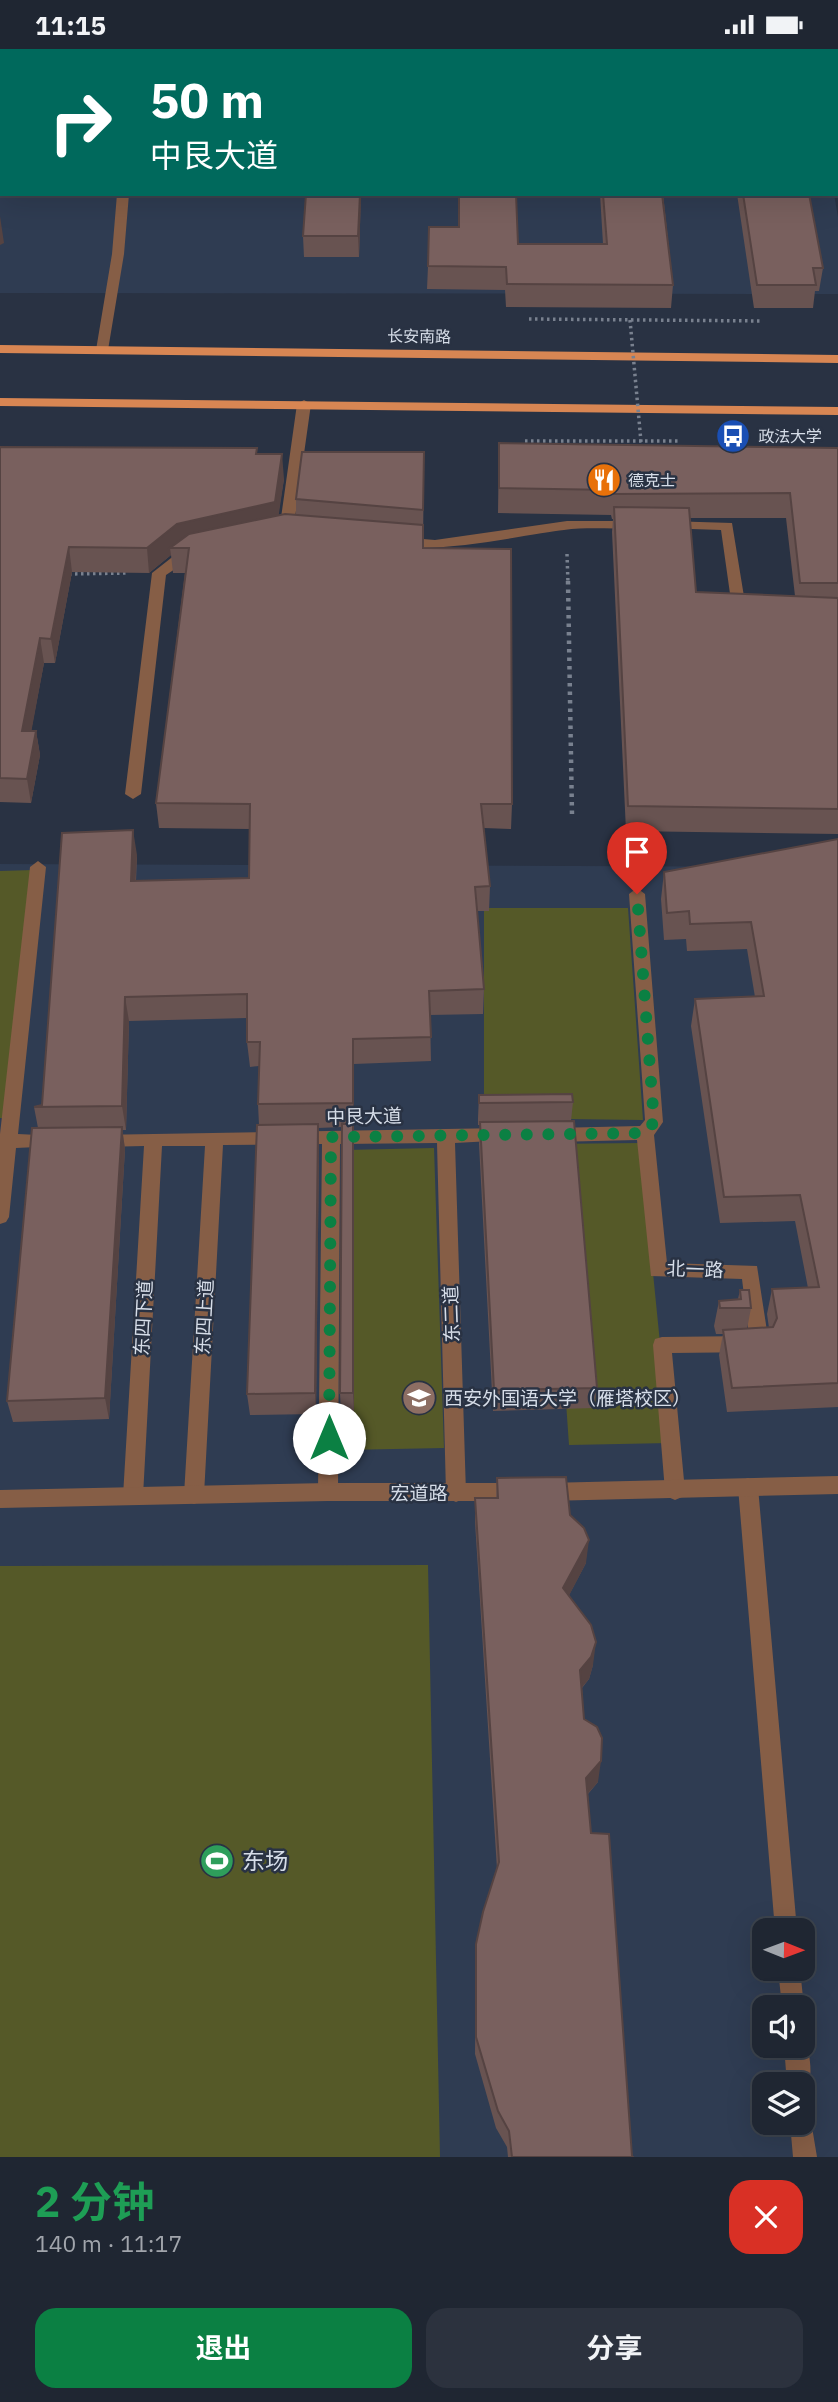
<!DOCTYPE html>
<html lang="zh">
<meta charset="utf-8">
<style>
body{margin:0;font-family:"IBM Plex Sans","Noto Sans SC",sans-serif;background:#2c323e;color:#f1f3f6;height:100vh;display:flex;flex-direction:column;font-size:26px;white-space:nowrap}
*{box-sizing:border-box;margin:0}
p{font-size:23px;color:#a1a5ac}
.icon{flex:none;width:38px;height:38px;fill:none;stroke:currentColor;stroke-width:2;stroke-linecap:round;stroke-linejoin:round}
.map{position:relative;height:2108px;overflow:hidden}
.panel{display:flex;flex-direction:column;background:#1f2632;flex:1}
.panel>*{flex:none}
.banner{position:absolute;left:0px;top:0px;width:838px;height:147px;box-shadow:0 7px 28px #0002,0 0 0 2px #3c434d;background:#00695c;color:#fff;overflow:hidden}
.needle{width:46px;rotate:91deg}
.fabs{position:absolute;left:752px;top:1869px;display:grid;gap:14px}
.fabs a{display:grid;place-items:center;width:63px;height:63px;border-radius:14px;background:#1f2632;box-shadow:0 7px 28px #0002,0 0 0 2px #3c434d;font-size:35px}
.pin{position:absolute;display:grid;place-items:center;width:60px;height:60px;color:#fff;margin:-72px -30px;border-radius:50% 50% 50% 0;rotate:-45deg;box-shadow:0 0 7px #0007}
.pin .icon{rotate:45deg}
.me{position:absolute;width:77px;margin:-38px;rotate:0deg;stroke-linejoin:round;filter:drop-shadow(0 0 5px #0008)}
.turn{display:flex;align-items:center;gap:24px;height:147px;padding:0 35px;font-size:32px}
.turn .icon{width:91px;height:91px;stroke-width:2.5}
.turn b{display:block;font-size:49px;line-height:60px}
.round{display:grid;place-items:center;flex:none;width:74px;height:74px;border-radius:21px;background:#2c323e}
.headline{display:flex;align-items:center;justify-content:space-between;height:119px;padding:0 35px}
h1{font-size:42px;font-weight:700;line-height:52px;color:#1e9e55}
.primary-button{display:flex;gap:14px;margin-top:auto;padding:14px 35px}
.primary-button a{flex:1;height:80px;border-radius:21px;background:#0b8043;color:#fff;font-size:28px;font-weight:700;line-height:80px;text-align:center}
.primary-button a+a{background:#2c323e;color:#f1f3f6}
.status{display:flex;justify-content:space-between;align-items:center;height:49px;padding:0 35px;background:#1f2632;direction:ltr}
.status svg{height:19px;fill:currentColor}
.map>svg:first-child{display:block}
</style>
<div class="status"><b>11:15</b><svg viewBox="0 0 49 12"><path d="M0 12V9h3v3zM5 12V6h3v6zM10 12V3h3v9zM15 12V0h3v12zM26 1h20v11H26zM47 4h2v5h-2z"/></svg></div>
<div class="map">
<svg width="838" height="2108" viewBox="0 0 838 2108">
<rect width="100%" height="100%" fill="#293243"/>
<path fill="#2f3c52" fill-rule="evenodd" d="M 0,0 L 810,0 L 2,2 L 2,145 L 834,145 L 838,168 L 838,245 L 0,244 Z
M 0,815 L 838,818 L 838,2108 L 0,2108 ZM 765,1881 L 803,1881 L 803,1920 L 765,1920 ZM 765,1958 L 803,1958 L 803,1997 L 765,1997 ZM 765,2035 L 803,2035 L 803,2074 L 765,2074 Z"/>
<path fill="#555928" d="M 33,821 L 4,1069 L 0,1069 L 0,822 Z
M 484,859 L 628,859 L 643,1071 L 484,1069 Z
M 640,1094 L 670,1394 L 569,1396 L 548,1095 Z
M 434,1099 L 444,1399 L 344,1401 L 345,1101 Z
M 428,1516 L 440,2108 L 0,2108 L 0,1517 Z"/>
<g fill="none" stroke-linecap="round" stroke-linejoin="round">
<path stroke="#79818f" stroke-width="3.5" stroke-dasharray="2.5 3.5" stroke-linecap="butt" d="M 529,270 L 763,272
M 525,392 L 681,392
M 567,505 L 568,534
M 69,525 L 127,524"/>
<path stroke="#79818f" stroke-width="4.5" stroke-dasharray="3.5 5" stroke-linecap="butt" d="M 568,532 L 572,766"/>
<path fill="#865e46" fill-rule="evenodd" d="M 130,0 L 142,0 L 130,2 Z
M 117,145 L 129,145 L 124,205 L 108,301 L 102,305 L 96,301 L 112,205 Z
M 304,351 L 311,355 L 293,483 L 286,487 L 279,483 L 297,355 Z
M 567,472 L 635,472 L 642,476 L 635,480 C 612,480 587,478 564,481 C 533,484 411,511 392,492 L 399,488 L 435,491 Z
M 667,472 L 732,474 L 747,566 L 745,569 L 740,571 L 733,566 L 721,481 L 662,479 L 662,473 Z
M 191,499 L 196,500 L 196,506 L 166,526 L 141,745 L 133,750 L 125,745 L 152,524 L 180,502 Z
M 38,812 L 46,818 L 18,1085 L 58,1087 L 61,1092 L 58,1097 L 16,1099 L 9,1168 L 6,1173 L 0,1175 L 0,1085 L 30,818 Z
M 637,839 L 645,845 L 663,1073 L 654,1086 L 667,1214 L 757,1217 L 769,1295 L 767,1301 L 760,1303 L 672,1304 L 685,1442 L 682,1448 L 675,1451 L 668,1448 L 665,1442 L 653,1296 L 655,1290 L 662,1288 L 749,1287 L 742,1230 L 651,1227 L 637,1091 L 553,1093 L 547,1091 L 544,1086 L 547,1081 L 553,1079 L 640,1077 L 645,1071 L 629,845 Z
M 504,1079 L 510,1081 L 513,1086 L 510,1091 L 455,1094 L 466,1444 L 463,1450 L 456,1453 L 449,1450 L 446,1444 L 437,1094 L 340,1095 L 338,1443 L 335,1449 L 328,1452 L 321,1449 L 318,1443 L 322,1095 L 223,1096 L 204,1446 L 201,1452 L 194,1455 L 187,1452 L 184,1446 L 205,1097 L 162,1097 L 143,1447 L 140,1453 L 133,1456 L 126,1453 L 123,1447 L 144,1097 L 101,1098 L 95,1096 L 92,1091 L 95,1086 Z
M 748,1429 L 755,1432 L 758,1438 L 797,1881 L 775,1881 L 738,1438 L 741,1432 Z
M 778,1920 L 800,1920 L 804,1958 L 803,1961 L 803,1958 L 782,1958 Z
M 803,1988 C 811,2002 813,2029 807,2043 L 803,2045 L 803,2035 L 787,2035 L 784,1997 L 803,1997 Z
M 803,2063 L 810,2066 L 817,2108 L 793,2108 L 790,2074 L 803,2074 Z"/>
<path fill="#865e46" fill-rule="evenodd" d="M 838,1427 L 838,1445 L 546,1452 L 539,1449 L 536,1443 L 539,1437 L 546,1434 Z
M 328,1434 L 518,1434 L 525,1437 L 528,1443 L 525,1449 L 518,1452 L 328,1452 L 0,1459 L 0,1441 Z"/>
<path fill="#d88653" fill-rule="evenodd" d="M 0,296 L 838,306 L 838,314 L 0,304 Z
M 0,349 L 838,358 L 838,366 L 0,357 Z"/>
<path stroke="#79818f" stroke-width="3.5" stroke-dasharray="2.5 3.5" stroke-linecap="butt" d="M 630,271 L 641,393"/>
</g>
<path fill="#685351" fill-rule="evenodd" d="M 306,145 L 361,145 L 359,208 L 304,208 L 303,187 Z
M 458,145 L 516,145 L 518,195 L 603,195 L 600,145 L 663,145 L 673,236 L 671,259 L 506,258 L 505,241 L 427,240 L 428,217 L 459,178 Z
M 737,145 L 809,145 L 823,219 L 819,242 L 815,242 L 813,259 L 754,259 Z
M 499,394 L 838,399 L 838,785 L 626,782 L 612,483 L 613,470 L 612,470 L 611,466 L 498,464 ZM 690,469 L 786,469 L 795,547 L 696,543 Z
M 0,398 L 257,405 L 284,430 L 278,466 L 296,466 L 296,450 L 424,403 L 423,499 L 512,755 L 511,780 L 484,779 L 490,837 L 489,862 L 477,862 L 484,940 L 483,965 L 430,966 L 431,1012 L 354,1015 L 354,1364 L 341,1365 L 340,1344 L 342,1078 L 318,1079 L 319,1098 L 316,1365 L 250,1366 L 247,1345 L 259,1076 L 258,1055 L 259,1017 L 250,1018 L 247,993 L 247,969 L 129,972 L 126,1081 L 122,1081 L 125,1100 L 109,1370 L 13,1373 L 7,1352 L 38,1079 L 34,1058 L 42,1056 L 137,806 L 136,832 L 249,829 L 250,780 L 159,779 L 156,754 L 185,524 L 173,524 L 171,506 L 149,524 L 72,523 L 55,614 L 44,614 L 31,682 L 36,682 L 40,706 L 31,754 L 0,753 Z
M 838,790 L 838,1358 L 727,1363 L 719,1306 L 723,1285 L 716,1285 L 714,1277 L 719,1252 L 738,1250 L 740,1241 L 751,1259 L 747,1280 L 769,1279 L 767,1265 L 772,1240 L 808,1239 L 795,1172 L 720,1174 L 691,977 L 695,950 L 755,948 L 747,900 L 687,902 L 686,890 L 664,891 L 661,850 L 664,823 Z
M 479,1046 L 573,1053 L 571,1072 L 597,1339 L 594,1359 L 493,1362 L 479,1095 L 480,1076 L 478,1076 L 478,1069 Z
M 497,1429 L 570,1466 L 586,1514 L 569,1546 L 593,1616 L 589,1630 L 582,1639 L 584,1670 L 598,1733 L 588,1745 L 591,1784 L 632,2107 L 633,2108 L 508,2108 L 507,2098 L 496,2079 L 475,2005 L 476,1895 L 497,1820 L 475,1473 L 475,1449 L 496,1449 Z"/>
<path fill="#554342" d="M 360,145 L 361,145 L 359,208 L 358,187 Z
M 0,167 L 4,194 L 0,196 Z
M 282,405 L 284,430 L 277,478 L 170,499 L 171,506 L 149,524 L 147,499 L 177,475 Z
M 69,498 L 72,523 L 55,614 L 51,590 Z
M 40,589 L 44,614 L 27,706 L 22,682 Z
M 36,682 L 40,706 L 31,754 L 27,730 Z
M 133,781 L 137,806 L 134,857 L 131,832 Z
M 125,948 L 129,972 L 126,1081 L 122,1057 Z
M 353,990 L 354,1015 L 354,1078 L 353,1054 Z
M 318,1075 L 319,1098 L 316,1365 L 315,1344 Z
M 353,1075 L 354,1097 L 354,1364 L 353,1344 Z
M 122,1078 L 125,1100 L 109,1370 L 105,1349 Z
M 589,1491 L 586,1514 L 561,1562 L 563,1539 Z
M 596,1593 L 593,1616 L 589,1630 L 578,1643 L 580,1621 Z
M 601,1712 L 598,1733 L 583,1750 L 586,1729 Z"/>
<path fill="#79605e" stroke="#554342" stroke-width="2" d="M 226,0 L 355,0 L 354,2 L 226,2 Z
M 593,0 L 783,0 L 783,2 L 593,2 Z
M 306,145 L 360,145 L 358,187 L 303,187 Z
M 459,145 L 516,145 L 518,195 L 607,195 L 603,145 L 662,145 L 673,236 L 507,235 L 506,218 L 428,217 L 429,178 L 459,178 Z
M 743,145 L 809,145 L 823,219 L 813,219 L 816,236 L 757,236 Z
M 499,394 L 838,399 L 838,534 L 800,534 L 790,444 L 613,445 L 613,441 L 499,439 Z
M 0,398 L 257,399 L 256,405 L 282,405 L 275,453 L 177,475 L 147,499 L 69,498 L 51,590 L 40,589 L 22,682 L 36,682 L 27,730 L 0,729 Z
M 302,403 L 424,403 L 423,461 L 296,450 Z
M 614,458 L 689,459 L 696,543 L 838,549 L 838,760 L 628,757 Z
M 285,465 L 423,476 L 423,499 L 511,500 L 512,755 L 481,755 L 490,837 L 475,838 L 484,940 L 429,942 L 431,988 L 353,990 L 353,1054 L 258,1055 L 260,993 L 247,993 L 247,945 L 125,948 L 122,1057 L 34,1058 L 42,1056 L 62,784 L 133,781 L 131,832 L 249,829 L 250,755 L 156,754 L 189,499 L 170,499 L 189,485 Z
M 838,790 L 838,1334 L 732,1339 L 723,1281 L 773,1278 L 777,1269 L 772,1240 L 819,1238 L 800,1146 L 724,1148 L 695,950 L 764,947 L 751,873 L 690,875 L 689,862 L 667,864 L 664,823 Z
M 572,1045 L 573,1053 L 479,1054 L 479,1046 Z
M 574,1072 L 597,1339 L 494,1341 L 480,1073 Z
M 318,1075 L 315,1344 L 247,1345 L 257,1076 Z
M 342,1075 L 353,1075 L 353,1344 L 340,1344 Z
M 122,1078 L 105,1349 L 7,1352 L 32,1079 Z
M 740,1241 L 749,1241 L 751,1259 L 720,1259 L 719,1252 L 741,1250 Z
M 566,1428 L 570,1466 L 584,1479 L 589,1491 L 563,1539 L 591,1576 L 596,1593 L 591,1608 L 580,1621 L 584,1670 L 597,1678 L 602,1689 L 601,1712 L 586,1729 L 591,1784 L 609,1785 L 632,2107 L 633,2108 L 512,2108 L 509,2082 L 498,2062 L 476,1988 L 476,1895 L 483,1863 L 499,1813 L 475,1449 L 498,1449 L 497,1429 Z"/>
<g fill="none" stroke-linecap="round" stroke-linejoin="round">
<path stroke="#0b8043" stroke-width="12" stroke-dasharray="0 21.6" d="M 329,1389 L 331,1088 L 645,1084 L 654,1073 L 637,845"/>
</g>
<defs>
<g id="bus-disc" transform="scale(1.75)"><circle r="9.5" fill="#1a4fb4" stroke="#293243"/><path d="M-5-6H5V4H4V6H2V4H-2V6H-4V4H-5ZM-3.5-4V0h7V-4ZM-3.5 1.2v1.5H-2V1.2ZM2 1.2v1.5H3.5V1.2Z" fill="#fff"/></g>
<g id="restaurant-disc" transform="scale(1.75)"><circle r="9.5" fill="#e8710a" stroke="#293243"/><path d="M-5-6h1v4h1v-4h1v4h1v-4h1v5L-1.5 .5V6h-2V.5L-5-1ZM5-6V6H3V1.5H1.5Q1.5-4 5-6Z" fill="#fff"/></g>
<g id="university-disc" transform="scale(1.75)"><circle r="9.5" fill="#8d6e63" stroke="#293243"/><path d="M0-5L7-2L0 1L-7-2ZM-4 1L0 2.5L4 1V4Q0 6-4 4Z" fill="#fff"/></g>
<g id="stadium-disc" transform="scale(1.75)"><circle r="9.5" fill="#2e9e5b" stroke="#293243"/><path d="M0-5a6.5 5 0 1 0 0 10a6.5 5 0 1 0 0-10ZM-3.5-1.8h7v3.6h-7Z" fill="#fff"/></g>
</defs>
<g fill-rule="evenodd">
<use href="#bus-disc" x="733" y="387"/>
<use href="#restaurant-disc" x="604" y="431"/>
<use href="#university-disc" x="419" y="1349"/>
<use href="#stadium-disc" x="217" y="1812"/>
</g>
<g text-anchor="middle" stroke-width="5" stroke-linejoin="round" paint-order="stroke">
<g font-size="16" fill="#d6dde8" stroke="#293243">
<text transform="translate(419 287) rotate(1)" y="6">长安南路</text>
</g>
<g font-size="16" fill="#d6dde8" stroke="#293243" text-anchor="start">
<text x="758" y="393">政法大学</text>
<text x="628" y="437">德克士</text>
</g>
<g font-size="19" fill="#d6dde8" stroke="#293243">
<text transform="translate(364 1067) rotate(-1)" y="7">中艮大道</text>
<text transform="translate(695 1220) rotate(2)" y="7">北一路</text>
<text transform="translate(451 1265) rotate(-92)" y="7">东二道</text>
<text transform="translate(204 1268) rotate(-87)" y="7">东四上道</text>
<text transform="translate(143 1269) rotate(-87)" y="7">东四下道</text>
<text x="419" y="1451">宏道路</text>
</g>
<g font-size="19" fill="#d6dde8" stroke="#293243" text-anchor="start">
<text x="444" y="1356">西安外国语大学（雁塔校区）</text>
</g>
<g font-size="23" fill="#d6dde8" stroke="#293243" text-anchor="start">
<text x="242" y="1820">东场</text>
</g>
</g>
</svg>
<div class="fabs">
<a><svg class="needle" viewBox="-14 -14 28 28"><path d="M0-13l5 13h-10z" fill="#e53935"/><path d="M0 13l5-13h-10z" fill="#a1a5ac"/></svg></a>
<a><svg class="icon" aria-label="sound" viewBox="0 0 24 24"><path d="M4 9h4l5-4v14l-5-4H4zM17 9q2 3 0 6"/></svg></a>
<a><svg class="icon" aria-label="layers" viewBox="0 0 24 24"><path d="M12 4l9 5-9 5-9-5zM3 14l9 5 9-5"/></svg></a>
</div>
<div class="pin" style="left:637px;top:845px;background:#d93025"><svg class="icon" aria-label="arrive" viewBox="0 0 24 24"><path d="M6 21V4h12l-3 4 3 4H6"/></svg></div>
<svg class="me" style="left:329px;top:1389px" viewBox="-20 -20 40 40"><circle r="19" fill="#fff"/><path d="M0-13L10 11 0 6-10 11z" fill="#0b8043"/></svg>
<div class="banner">
<div class="turn"><svg class="icon" aria-label="right" viewBox="0 0 24 24"><path d="M7 20v-9h11M14 6l5 5-5 5"/></svg><div><b>50 m</b>中艮大道</div></div>
</div>
</div>
<section class="panel">
<div class="headline"><div><h1>2 分钟</h1><p>140 m · 11:17</p></div><a class="round" style="background:#d93025;color:#fff"><svg class="icon" aria-label="close" viewBox="0 0 24 24"><path d="M6 6l12 12M18 6L6 18"/></svg></a></div>
<div class="primary-button"><a>退出</a><a>分享</a></div>
</section>
